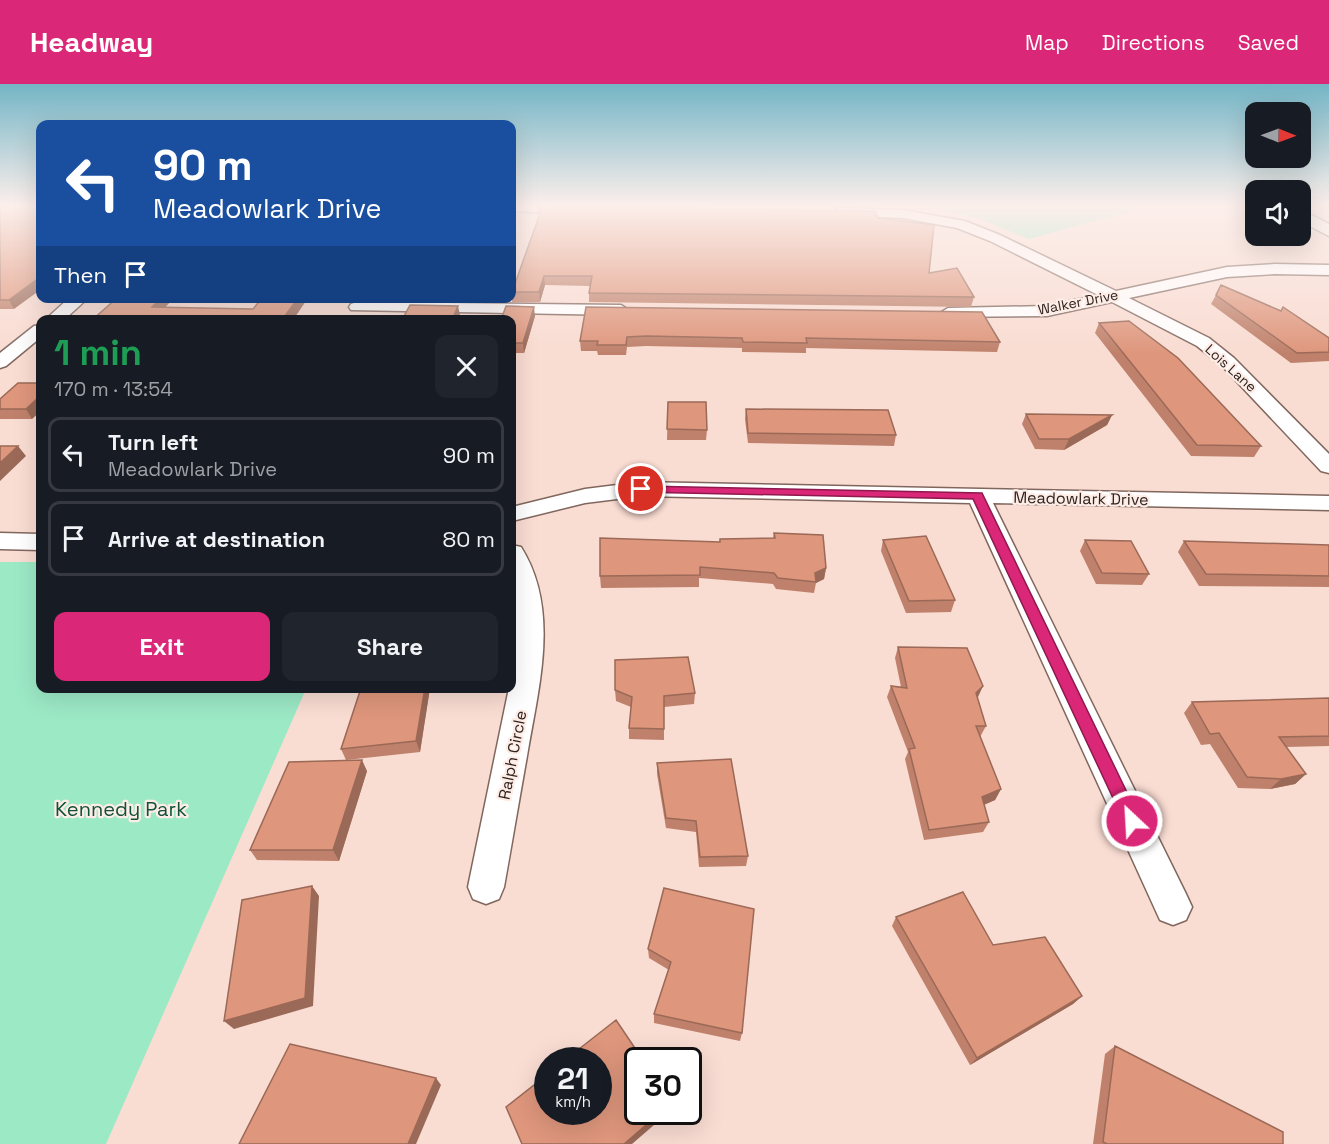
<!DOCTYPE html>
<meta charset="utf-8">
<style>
body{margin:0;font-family:"Space Grotesk",sans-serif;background:#20242c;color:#f1f3f6;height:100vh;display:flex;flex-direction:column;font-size:22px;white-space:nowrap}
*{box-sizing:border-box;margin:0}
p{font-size:20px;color:#9ea1a6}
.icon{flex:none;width:33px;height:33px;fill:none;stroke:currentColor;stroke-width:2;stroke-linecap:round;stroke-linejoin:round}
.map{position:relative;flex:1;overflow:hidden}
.sheet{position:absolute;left:36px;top:231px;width:480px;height:378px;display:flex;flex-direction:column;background:#171b24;border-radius:12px;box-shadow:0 6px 24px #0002}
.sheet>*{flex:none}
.banner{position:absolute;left:36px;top:36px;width:480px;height:183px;border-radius:12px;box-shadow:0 6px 24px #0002;background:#1a4fa0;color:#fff;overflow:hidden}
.needle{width:39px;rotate:91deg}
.buttons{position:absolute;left:1245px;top:18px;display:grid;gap:12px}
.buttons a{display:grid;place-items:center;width:66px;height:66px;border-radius:12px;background:#171b24;box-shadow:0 6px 24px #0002;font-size:30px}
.speed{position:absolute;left:534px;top:963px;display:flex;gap:12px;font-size:30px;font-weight:700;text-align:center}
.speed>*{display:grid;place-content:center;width:78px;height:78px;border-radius:50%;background:#171b24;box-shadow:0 6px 24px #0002;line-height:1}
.speed small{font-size:15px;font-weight:400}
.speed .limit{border:3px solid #111;border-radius:9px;background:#fff;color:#111}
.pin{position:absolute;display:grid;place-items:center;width:51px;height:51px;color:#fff;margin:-26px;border:3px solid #fff;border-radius:50%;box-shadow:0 2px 6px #0007}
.me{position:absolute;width:66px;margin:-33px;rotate:335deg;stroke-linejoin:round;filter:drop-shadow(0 0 4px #0008)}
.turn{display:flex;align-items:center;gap:21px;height:126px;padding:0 18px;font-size:27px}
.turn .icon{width:78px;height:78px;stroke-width:2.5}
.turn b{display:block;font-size:42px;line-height:51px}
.then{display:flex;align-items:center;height:57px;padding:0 18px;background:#0003;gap:12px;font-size:22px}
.round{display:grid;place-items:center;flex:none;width:63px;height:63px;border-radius:12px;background:#20242c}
.headline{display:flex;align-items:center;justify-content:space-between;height:102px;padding:0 18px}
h1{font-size:36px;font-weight:800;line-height:45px;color:#1e9e55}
.primary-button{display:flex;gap:12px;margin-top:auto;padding:12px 18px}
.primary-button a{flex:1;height:69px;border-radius:12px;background:#db2777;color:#fff;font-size:24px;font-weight:800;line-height:69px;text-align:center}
.primary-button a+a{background:#20242c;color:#f1f3f6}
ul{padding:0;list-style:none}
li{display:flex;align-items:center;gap:18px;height:75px;margin:0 12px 9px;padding:0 6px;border:3px solid #363941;border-radius:12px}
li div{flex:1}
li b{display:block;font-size:22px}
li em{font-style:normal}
header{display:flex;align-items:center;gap:36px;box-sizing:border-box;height:84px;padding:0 30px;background:#db2777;color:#fff}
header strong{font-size:28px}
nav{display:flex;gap:33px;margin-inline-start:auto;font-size:21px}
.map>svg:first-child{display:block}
</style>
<header>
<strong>Headway</strong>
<nav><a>Map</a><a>Directions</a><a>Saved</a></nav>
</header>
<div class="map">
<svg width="1329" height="1060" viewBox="0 0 1329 1060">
<rect width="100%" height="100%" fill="#f9dcd2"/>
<path fill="#9ce9c6" d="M 907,122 L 1135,122 L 1139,125 L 1029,155 L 977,134 L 942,126 Z
M 0,478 L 40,478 L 40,604 L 306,605 L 106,1060 L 0,1060 Z"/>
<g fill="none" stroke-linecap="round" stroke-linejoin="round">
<g stroke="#80675e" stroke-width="3">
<path id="minor" d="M 512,122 L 573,122 L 580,126 L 573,130 L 512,127 Z
M 839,124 L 903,126 L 965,137 L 1000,151 L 1116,207 L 1227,183 L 1275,180 L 1329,181 L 1329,191 L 1275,190 L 1227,193 L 1129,214 L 1209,254 L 1234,274 L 1329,370 L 1329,389 L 1321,387 L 1222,282 L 1197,262 L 1112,218 L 1047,232 L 942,233 L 940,229 L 948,224 L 1047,222 L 1098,211 L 990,157 L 957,144 L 903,134 L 834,131 L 832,128 Z
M 69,214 L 88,214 L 64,236 L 45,236 Z
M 357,218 L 621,221 L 629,226 L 621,231 L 351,226 L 349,223 L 351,220 Z
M 40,241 L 40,254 L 6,282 L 0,284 L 0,269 L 34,242 Z
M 641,398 L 1329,412 L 1329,426 L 993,419 L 1186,810 L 1192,823 L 1186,836 L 1173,841 L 1160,836 L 970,419 L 641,412 L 585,419 L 512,437 L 512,423 L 585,405 Z
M 0,449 L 40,450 L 40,466 L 0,465 Z
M 512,461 L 521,463 C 561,526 538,605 527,672 C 519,716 512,759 504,803 L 499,815 L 486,820 L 473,815 L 468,803 L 509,604 L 512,604 L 516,534 L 512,505 Z"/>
</g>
<g stroke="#80675e" stroke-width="3">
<path id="tertiary" d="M 1300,125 L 1329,140 L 1329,152 L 1300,137 Z"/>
</g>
<use href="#minor" fill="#fff" fill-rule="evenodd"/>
<use href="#tertiary" fill="#fff" fill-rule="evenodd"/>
</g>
<path fill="#bf816b" d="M 0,122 L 14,225 L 0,225 Z
M 537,122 L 878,134 L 929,189 L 974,213 L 971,223 L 589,218 L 589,209 L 590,202 L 545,201 L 540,218 L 512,218 L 512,207 L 540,130 L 538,130 Z
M 770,122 L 868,122 L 868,123 Z
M 1216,211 L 1281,227 L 1329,254 L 1329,277 L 1291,279 L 1211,220 Z
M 420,214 L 468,214 L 467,217 L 421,216 Z
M 586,223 L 1000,258 L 997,268 L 806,264 L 806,269 L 742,268 L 742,264 L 646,262 L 627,263 L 626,271 L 598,271 L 597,267 L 581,267 L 580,257 Z
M 535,232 L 524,269 L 512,269 L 512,236 Z
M 1099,239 L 1261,362 L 1254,373 L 1191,372 L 1095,249 Z
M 40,299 L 32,335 L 0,335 L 0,315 Z
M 668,318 L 707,346 L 706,356 L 667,356 Z
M 746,325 L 896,351 L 894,362 L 748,359 L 745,335 Z
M 1026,330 L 1112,331 L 1107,341 L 1064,366 L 1035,365 L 1022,340 Z
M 774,449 L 826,484 L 824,495 L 816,499 L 814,509 L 776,505 L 773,500 L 699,494 L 699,503 L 601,504 L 600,492 L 720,458 L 773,454 Z
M 883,456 L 955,516 L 951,528 L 906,529 L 881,467 Z
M 1085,456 L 1149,490 L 1142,501 L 1096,500 L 1080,467 Z
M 1184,457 L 1329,461 L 1329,503 L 1199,502 L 1178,468 Z
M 898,563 L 977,614 L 986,642 L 980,653 L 1001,705 L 995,716 L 984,721 L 989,738 L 983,748 L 924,756 L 905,675 L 908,668 L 887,613 L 891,602 L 901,603 L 895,574 Z
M 361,604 L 430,604 L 420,668 L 346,676 L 341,665 Z
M 615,606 L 695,609 L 694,620 L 664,623 L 664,656 L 629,655 L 629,644 L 631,623 L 616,617 Z
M 1329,614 L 1329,662 L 1286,663 L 1306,690 L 1295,700 L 1270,705 L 1238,704 L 1210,660 L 1201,661 L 1184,629 L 1192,618 Z
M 657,679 L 748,772 L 746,782 L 699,783 L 696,748 L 666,744 L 657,690 Z
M 367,687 L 339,777 L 257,776 L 250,766 Z
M 664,804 L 742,949 L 740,957 L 654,939 L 654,930 L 669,886 L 649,874 L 648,865 Z
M 896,833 L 993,861 L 1082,912 L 1073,920 L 970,981 L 892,842 Z
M 1115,962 L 1283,1060 L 1093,1060 L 1105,970 Z"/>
<path fill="#9b6957" d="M 544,192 L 545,201 L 540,218 L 539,208 Z
M 40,193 L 40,206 L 14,225 L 9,216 Z
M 161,214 L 174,214 L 156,233 L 152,223 Z
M 298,214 L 308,214 L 293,236 L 282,236 Z
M 458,222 L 460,231 L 458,236 L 452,236 Z
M 534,223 L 535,232 L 524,269 L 523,259 Z
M 40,312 L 40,328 L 32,335 L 26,325 Z
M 1112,331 L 1107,341 L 1064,366 L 1069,355 Z
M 18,362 L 26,372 L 0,397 L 0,379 Z
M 826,484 L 824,495 L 816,499 L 815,489 Z
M 983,602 L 978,613 L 971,620 L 976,609 Z
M 425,604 L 430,604 L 420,668 L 416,657 Z
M 362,676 L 367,687 L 339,777 L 333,766 Z
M 1306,690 L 1295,700 L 1270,705 L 1281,695 Z
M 1001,705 L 995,716 L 976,724 L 982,713 Z
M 312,802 L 319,812 L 313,922 L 234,945 L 224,937 Z
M 1082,912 L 1073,920 L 970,981 L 977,974 Z
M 436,994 L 441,1001 L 416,1060 L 408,1060 Z
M 661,1028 L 669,1028 L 632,1060 L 624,1060 Z"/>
<path fill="#de967c" stroke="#9b6957" stroke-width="1.5" d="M 0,122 L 40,122 L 40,193 L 9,216 L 0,216 Z
M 538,122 L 875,127 L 878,134 L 934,141 L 929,189 L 957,184 L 974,213 L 589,209 L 592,192 L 544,192 L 539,208 L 512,208 L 542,124 Z
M 1221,201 L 1281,227 L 1283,223 L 1329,254 L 1329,268 L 1297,269 L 1216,211 Z
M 117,214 L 161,214 L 152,223 L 253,225 L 262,214 L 298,214 L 282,236 L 92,236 Z
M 410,221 L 458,222 L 452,236 L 402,236 Z
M 506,222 L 534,223 L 523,259 L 512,259 L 512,236 L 501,236 Z
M 586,223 L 982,228 L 1000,258 L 806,254 L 807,259 L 743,258 L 742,254 L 646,252 L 627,253 L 626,261 L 597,261 L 598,257 L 580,257 Z
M 1129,237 L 1178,274 L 1261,362 L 1197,361 L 1099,239 Z
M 18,299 L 40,299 L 40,312 L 26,325 L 0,325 L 0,315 Z
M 668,318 L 706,318 L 707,346 L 667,345 Z
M 746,325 L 888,326 L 896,351 L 748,349 Z
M 1026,330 L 1112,331 L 1069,355 L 1039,355 Z
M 0,362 L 18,362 L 0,379 Z
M 774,449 L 823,451 L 826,484 L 815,489 L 816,498 L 778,494 L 774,489 L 700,483 L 700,491 L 600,492 L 600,454 L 720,458 L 720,455 L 775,454 Z
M 926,452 L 955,516 L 909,517 L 883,456 Z
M 1085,456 L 1131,457 L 1149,490 L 1102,489 Z
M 1184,457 L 1329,461 L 1329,492 L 1206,490 Z
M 898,563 L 967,564 L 983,602 L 976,609 L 986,642 L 976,642 L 1001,705 L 982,713 L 989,738 L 929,746 L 909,665 L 915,664 L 891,602 L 907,604 Z
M 688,573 L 695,609 L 664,612 L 664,645 L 629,644 L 632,613 L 615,606 L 615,576 Z
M 361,604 L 425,604 L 416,657 L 341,665 Z
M 1329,614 L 1329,652 L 1279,653 L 1306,690 L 1281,695 L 1247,693 L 1219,649 L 1210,650 L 1192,618 Z
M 731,675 L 748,772 L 700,773 L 696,737 L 666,734 L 657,679 Z
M 362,676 L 333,766 L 250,766 L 289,678 Z
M 312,802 L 305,914 L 224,937 L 242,816 Z
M 664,804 L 754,825 L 742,949 L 654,930 L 671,878 L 648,865 Z
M 963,808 L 993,861 L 1045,853 L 1082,912 L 977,974 L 896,833 Z
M 616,936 L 643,976 L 638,976 L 638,1028 L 661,1028 L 624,1060 L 522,1060 L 506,1023 L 548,990 L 548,1028 L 598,1028 L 598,976 L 565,976 Z
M 290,960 L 436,994 L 408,1060 L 239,1060 Z
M 1115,962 L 1283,1048 L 1283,1060 L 1107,1060 L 1103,1058 Z"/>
<linearGradient id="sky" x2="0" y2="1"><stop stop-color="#74b5c6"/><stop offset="0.45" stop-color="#fcefeb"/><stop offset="1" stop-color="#fcefeb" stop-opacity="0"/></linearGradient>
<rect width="1329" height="270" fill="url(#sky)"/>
<path fill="#db2777" stroke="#8e194d" stroke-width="1.5" d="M 641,402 L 982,409 L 1138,731 L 1141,737 L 1138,742 L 1132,744 L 1126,742 L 973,415 L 637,408 L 637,403 Z"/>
<g text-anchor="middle" stroke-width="4.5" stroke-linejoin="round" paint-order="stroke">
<g font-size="14" fill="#2e231f" stroke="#feece6">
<text transform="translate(1078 218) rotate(-11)" y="5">Walker Drive</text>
<text transform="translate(1231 284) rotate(42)" y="5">Lois Lane</text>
</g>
<g font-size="16" fill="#2e231f" stroke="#feece6">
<text transform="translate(1081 414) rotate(1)" y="6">Meadowlark Drive</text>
<text transform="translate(512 671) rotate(-79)" y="6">Ralph Circle</text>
</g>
<g font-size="20" fill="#0f513a" stroke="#feece6">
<text x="121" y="732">Kennedy Park</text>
</g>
</g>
</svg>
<div class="buttons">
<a><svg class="needle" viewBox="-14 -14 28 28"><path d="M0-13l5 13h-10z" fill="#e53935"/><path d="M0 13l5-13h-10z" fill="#9ea1a6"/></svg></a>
<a><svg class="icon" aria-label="sound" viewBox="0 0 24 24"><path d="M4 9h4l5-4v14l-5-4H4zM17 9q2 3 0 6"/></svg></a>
</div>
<div class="speed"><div>21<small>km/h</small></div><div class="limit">30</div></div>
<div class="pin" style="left:641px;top:405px;background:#d93025"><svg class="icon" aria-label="arrive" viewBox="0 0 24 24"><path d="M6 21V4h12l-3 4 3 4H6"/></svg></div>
<svg class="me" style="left:1132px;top:737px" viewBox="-20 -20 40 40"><circle r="17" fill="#db2777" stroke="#fff" stroke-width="3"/><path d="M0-11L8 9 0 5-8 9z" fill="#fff"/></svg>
<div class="banner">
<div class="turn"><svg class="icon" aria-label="left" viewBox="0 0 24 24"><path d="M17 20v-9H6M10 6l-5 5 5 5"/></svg><div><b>90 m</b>Meadowlark Drive</div></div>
<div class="then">Then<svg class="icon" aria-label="arrive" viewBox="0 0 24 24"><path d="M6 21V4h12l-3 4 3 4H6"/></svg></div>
</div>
<section class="sheet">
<div class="headline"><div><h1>1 min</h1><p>170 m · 13:54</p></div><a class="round"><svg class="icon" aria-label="close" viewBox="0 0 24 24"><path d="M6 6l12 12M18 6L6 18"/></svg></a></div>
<ul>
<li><svg class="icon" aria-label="left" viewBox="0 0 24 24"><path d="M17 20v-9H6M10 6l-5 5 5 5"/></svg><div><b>Turn left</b><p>Meadowlark Drive</p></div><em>90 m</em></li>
<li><svg class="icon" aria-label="arrive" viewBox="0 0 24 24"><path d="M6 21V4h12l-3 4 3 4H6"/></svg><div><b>Arrive at destination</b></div><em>80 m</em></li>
</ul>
<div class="primary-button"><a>Exit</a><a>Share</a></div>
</section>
</div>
